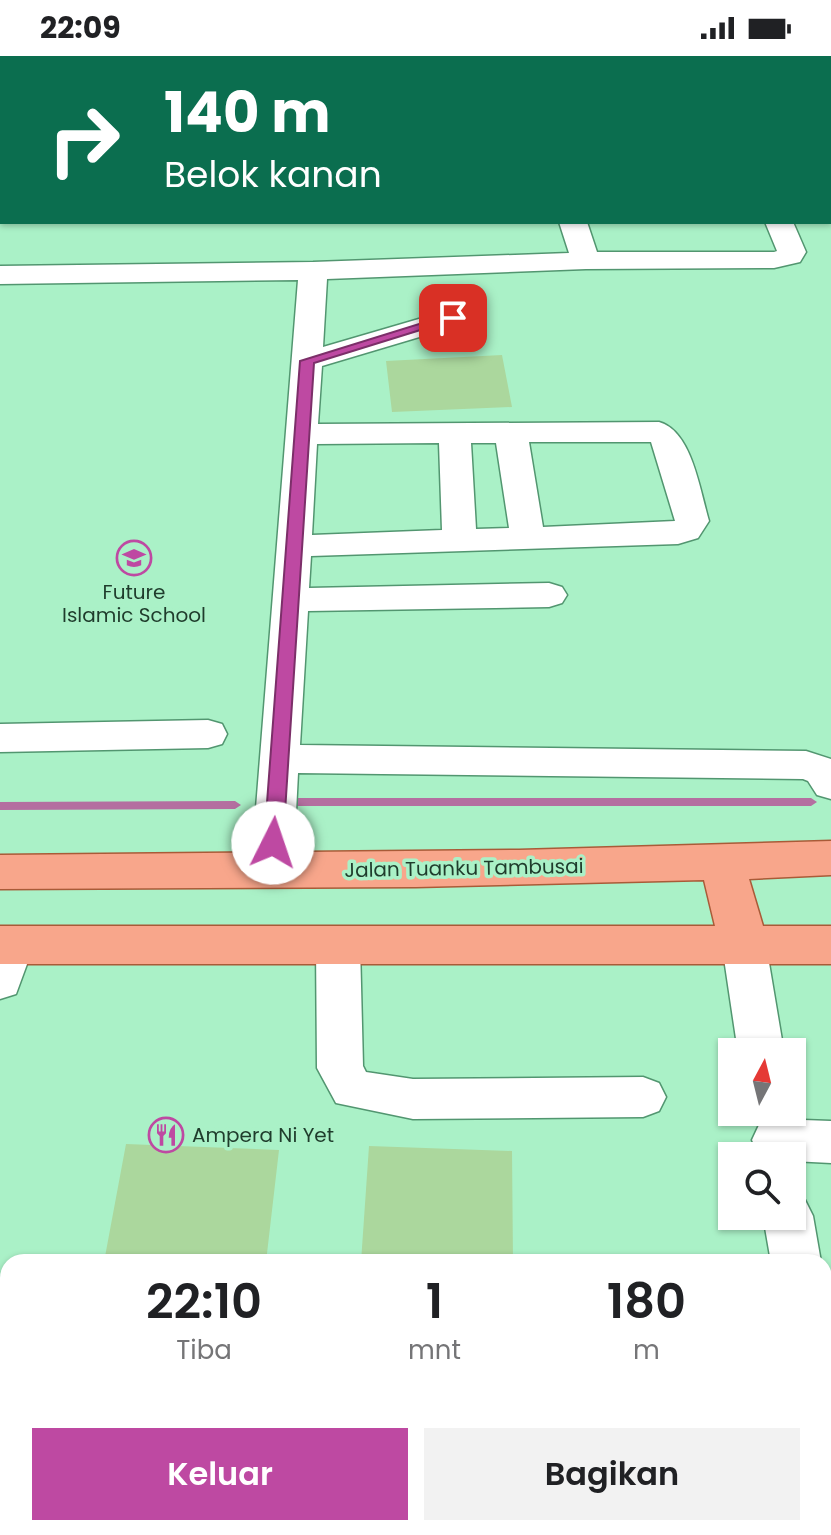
<!DOCTYPE html>
<html lang="id">
<style>
body{margin:0;font-family:Poppins,sans-serif;background:#f2f2f2;color:#202124;height:100vh;display:flex;flex-direction:column;font-size:30px;white-space:nowrap}
*{box-sizing:border-box;margin:0}
p{font-size:26px;color:#757577}
.icon{flex:none;width:44px;height:44px;fill:none;stroke:currentColor;stroke-width:2;stroke-linecap:round;stroke-linejoin:round}
.map{position:relative;flex:1;overflow:hidden}
.side{position:absolute;left:0px;top:1198px;width:832px;height:282px;display:flex;flex-direction:column;background:#fff;border-radius:24px 24px 0 0;box-shadow:0 2px 6px #0004}
.side>*{flex:none}
.hud{position:absolute;left:0px;top:0px;width:832px;height:168px;box-shadow:0 2px 6px #0004;background:#0b6e4f;color:#fff;overflow:hidden}
.needle{width:52px;rotate:7deg}
.fabs{position:absolute;left:718px;top:982px;display:grid;gap:16px}
.fabs a{display:grid;place-items:center;width:88px;height:88px;border-radius:0px;background:#fff;box-shadow:0 2px 6px #0004;font-size:40px}
.pin{position:absolute;display:grid;place-items:center;width:68px;height:68px;color:#fff;margin:-34px;border-radius:16px;box-shadow:0 4px 12px #0006}
.me{position:absolute;width:88px;margin:-44px;rotate:4deg;stroke-linejoin:round;filter:drop-shadow(0 0 6px #0008)}
.turn{display:flex;align-items:center;gap:28px;height:168px;padding:0 32px;font-size:36px}
.turn .icon{width:104px;height:104px;stroke-width:2.5}
.turn b{display:block;font-size:56px;line-height:68px}
.eta{display:flex;justify-content:space-evenly;align-items:center;height:136px;text-align:center}
.eta b{font-size:48px;font-weight:600;line-height:56px}
.action{display:flex;gap:16px;margin-top:auto;padding:16px 32px}
.action a{flex:1;height:92px;border-radius:0px;background:#be49a2;color:#fff;font-size:32px;font-weight:600;line-height:92px;text-align:center}
.action a+a{background:#f2f2f2;color:#202124}
.status{display:flex;justify-content:space-between;align-items:center;height:56px;padding:0 40px;background:#fff;direction:ltr}
.status svg{height:22px;fill:currentColor}
.map>svg:first-child{display:block}
</style>
<div class="status"><b>22:09</b><svg viewBox="0 0 49 12"><path d="M0 12V9h3v3zM5 12V6h3v6zM10 12V3h3v9zM15 12V0h3v12zM26 1h20v11H26zM47 4h2v5h-2z"/></svg></div>
<div class="map">
<svg width="831" height="1479" viewBox="0 0 831 1479">
<rect width="100%" height="100%" fill="#aaf1c7"/>
<g fill="none" stroke-linecap="round" stroke-linejoin="round">
<path fill="#b46fa0" fill-rule="evenodd" d="M 298,742 L 811,742 L 817,746 L 811,750 L 298,750 L 292,746 Z
M 235,745 L 241,749 L 235,753 L 0,754 L 0,746 Z"/>
</g>
<path fill="#abd79d" d="M 502,299 L 512,351 L 392,356 L 386,305 Z
M 126,1088 L 279,1094 L 266,1206 L 104,1206 Z
M 369,1090 L 512,1095 L 513,1206 L 361,1206 Z"/>
<g fill="none" stroke-linecap="round" stroke-linejoin="round">
<g stroke="#529670" stroke-width="3">
<path id="minor" d="M 33,0 L 57,0 L 32,2 Z
M 191,0 L 215,0 L 215,2 L 191,2 Z
M 509,0 L 533,0 L 533,2 L 509,2 Z
M 697,0 L 721,0 L 721,2 L 697,2 Z
M 742,0 L 784,0 L 786,2 L 744,2 Z
M 830,1 L 831,1 L 831,15 L 830,2 L 825,2 Z
M 0,71 L 2,71 L 2,87 L 0,87 Z
M 0,102 L 2,102 L 2,118 L 0,118 Z
M 0,132 L 2,132 L 2,148 L 0,148 Z
M 559,166 L 587,166 L 597,196 L 774,196 L 777,195 L 765,166 L 793,166 L 806,196 L 800,206 L 774,212 L 586,213 L 327,223 L 323,291 L 453,253 L 463,256 L 468,262 L 463,268 L 322,310 L 318,368 L 659,366 C 692,375 700,435 709,465 L 698,482 L 678,488 L 311,500 L 309,532 L 549,527 L 562,531 L 567,539 L 562,547 L 549,551 L 308,555 L 300,689 L 806,695 L 831,703 L 831,743 L 817,739 L 808,725 L 803,723 L 298,717 L 293,815 L 287,826 L 272,831 L 257,826 L 251,815 L 298,224 L 0,228 L 0,210 L 313,206 L 569,197 ZM 529,386 L 651,386 L 675,465 L 543,471 ZM 439,387 L 442,474 L 312,479 L 317,388 ZM 471,387 L 496,387 L 509,472 L 476,473 Z
M 208,664 L 222,668 L 227,678 L 222,688 L 208,692 L 0,696 L 0,668 Z
M 12,872 L 27,877 L 34,889 L 16,938 L 0,943 L 0,876 Z
M 338,872 L 353,877 L 360,889 L 363,1010 L 366,1016 L 413,1023 L 643,1021 L 659,1027 L 666,1041 L 659,1055 L 643,1061 L 413,1063 L 336,1047 L 317,1012 L 316,889 L 323,877 Z
M 744,872 L 759,877 L 766,889 L 784,996 L 738,996 L 722,889 L 729,877 Z
M 776,1063 L 831,1065 L 831,1107 L 792,1105 L 792,1100 L 759,1099 L 752,1084 L 759,1069 Z
M 792,1139 L 805,1144 L 813,1160 L 821,1206 L 771,1206 L 763,1160 L 792,1160 Z
M 824,1349 L 831,1352 L 831,1446 L 824,1444 Z"/>
</g>
<g stroke="#a95b38" stroke-width="3">
<path id="major" d="M 831,785 L 831,819 L 749,823 L 763,870 L 831,870 L 831,908 L 0,908 L 0,870 L 715,870 L 704,824 L 416,831 L 0,833 L 0,799 L 519,794 Z"/>
</g>
<use href="#minor" fill="#fff" fill-rule="evenodd"/>
<use href="#major" fill="#f8a68b" fill-rule="evenodd"/>
</g>
<path fill="#be49a2" stroke="#7c2f69" stroke-width="2" d="M 448,259 L 459,262 L 314,307 L 283,787 L 280,792 L 267,792 L 264,787 L 300,305 Z"/>
<defs>
<g id="school-ring" transform="scale(1.8)"><circle r="9.5" fill="#aaf1c7" stroke="#be49a2" stroke-width="1.5"/><path d="M0-5L7-2L0 1L-7-2ZM-4 1L0 2.5L4 1V4Q0 6-4 4Z" fill="#be49a2"/></g>
<g id="restaurant-ring" transform="scale(1.8)"><circle r="9.5" fill="#aaf1c7" stroke="#be49a2" stroke-width="1.5"/><path d="M-5-6h1v4h1v-4h1v4h1v-4h1v5L-1.5 .5V6h-2V.5L-5-1ZM5-6V6H3V1.5H1.5Q1.5-4 5-6Z" fill="#be49a2"/></g>
</defs>
<g fill-rule="evenodd">
<use href="#school-ring" x="134" y="502"/>
<use href="#restaurant-ring" x="166" y="1079"/>
</g>
<g text-anchor="middle" stroke-width="7" stroke-linejoin="round" paint-order="stroke">
<g font-size="20" fill="#1f3c2c" stroke="#aaf1c7">
<text x="134" y="543">Future<tspan x="134" dy="23">Islamic School</tspan></text>
<text x="192" y="1086" text-anchor="start">Ampera Ni Yet</text>
</g>
<g font-size="20" fill="#1f3c2c" stroke="#aaf1c7">
<text transform="translate(464 812) rotate(-1)" y="7">Jalan Tuanku Tambusai</text>
</g>
</g>
</svg>
<div class="fabs">
<a><svg class="needle" viewBox="-14 -14 28 28"><path d="M0-13l5 13h-10z" fill="#e53935"/><path d="M0 13l5-13h-10z" fill="#757577"/></svg></a>
<a><svg class="icon" aria-label="search" viewBox="0 0 24 24"><circle cx="10" cy="10" r="6"/><path d="M15 15l6 6"/></svg></a>
</div>
<div class="pin" style="left:453px;top:262px;background:#d93025"><svg class="icon" aria-label="arrive" viewBox="0 0 24 24"><path d="M6 21V4h12l-3 4 3 4H6"/></svg></div>
<svg class="me" style="left:273px;top:787px" viewBox="-20 -20 40 40"><circle r="19" fill="#fff"/><path d="M0-13L10 11 0 6-10 11z" fill="#be49a2"/></svg>
<div class="hud">
<div class="turn"><svg class="icon" aria-label="right" viewBox="0 0 24 24"><path d="M7 20v-9h11M14 6l5 5-5 5"/></svg><div><b>140 m</b>Belok kanan</div></div>
</div>
<section class="side">
<div class="eta">
<div><b>22:10</b><p>Tiba</p></div>
<div><b>1</b><p>mnt</p></div>
<div><b>180</b><p>m</p></div>
</div>
<div class="action"><a>Keluar</a><a>Bagikan</a></div>
</section>
</div>
